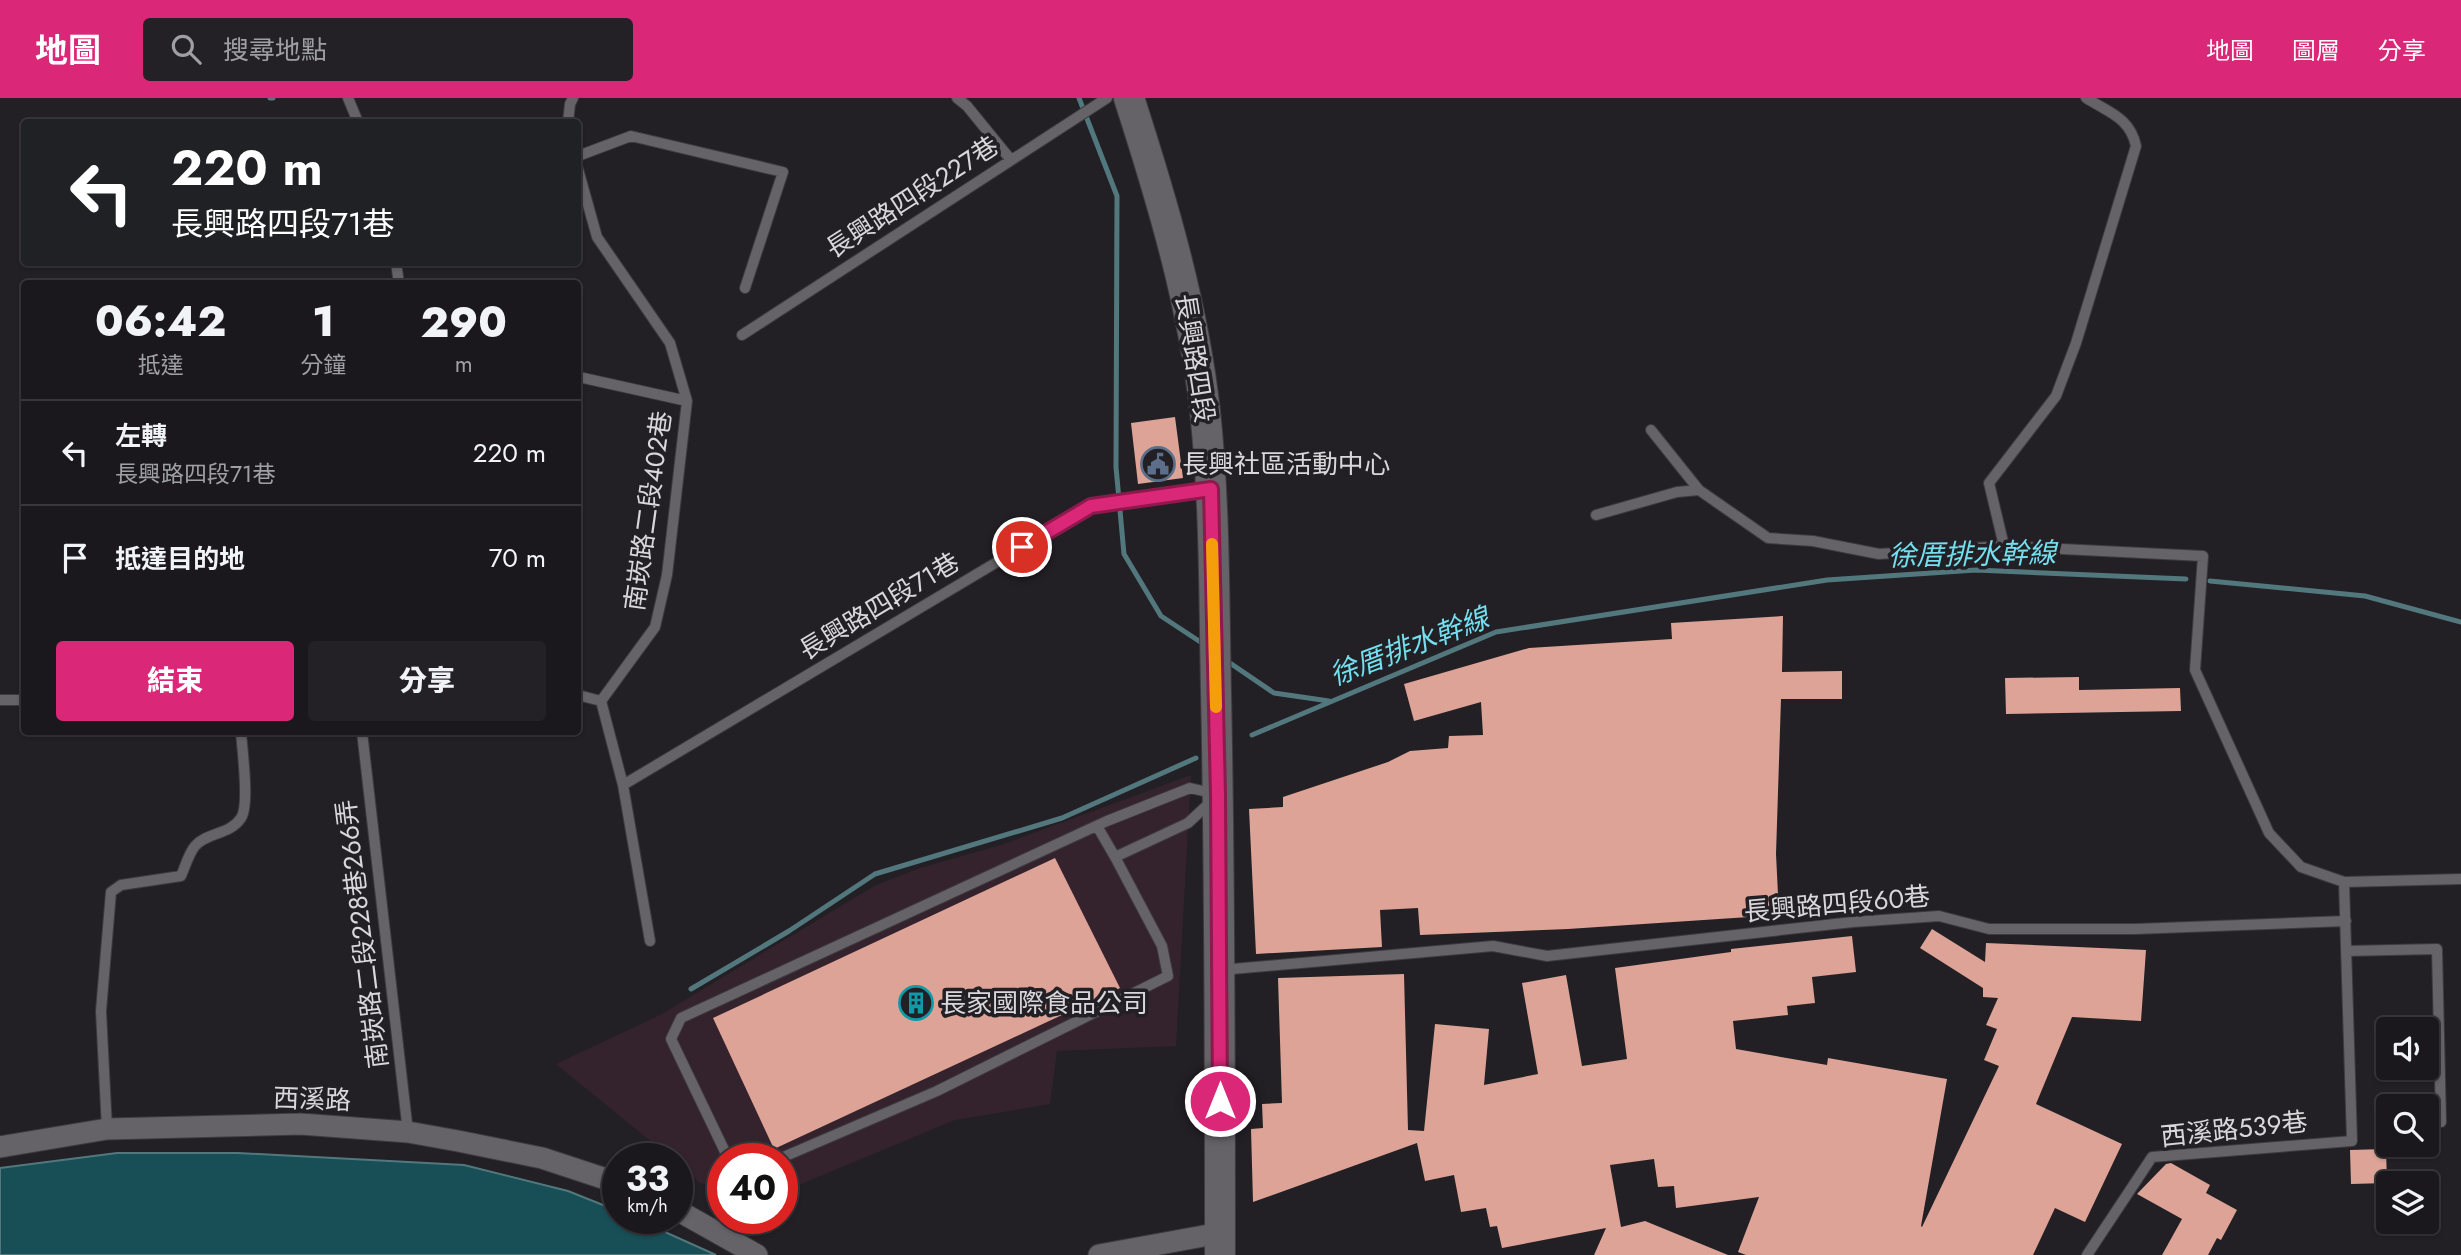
<!DOCTYPE html>
<html lang="zh-TW">
<meta charset="utf-8">
<style>
body{margin:0;font-family:Jost,"Noto Sans TC",sans-serif;background:#232125;color:#f1f3f6;height:100vh;display:flex;flex-direction:column;font-size:26px;white-space:nowrap}
*{box-sizing:border-box;margin:0}
p{font-size:23px;color:#9fa0a3}
.icon{flex:none;width:38px;height:38px;fill:none;stroke:currentColor;stroke-width:2;stroke-linecap:round;stroke-linejoin:round}
.map{position:relative;flex:1;overflow:hidden}
.sheet{position:absolute;left:21px;top:182px;width:560px;height:455px;display:flex;flex-direction:column;background:#1a181c;border-radius:7px;box-shadow:0 2px 5px #0004,0 0 0 2px #38373b}
.sheet>*{flex:none}
.hud{position:absolute;left:21px;top:21px;width:560px;height:147px;border-radius:7px;box-shadow:0 2px 5px #0004,0 0 0 2px #38373b;background:#202124;color:#fff;overflow:hidden}
.controls{position:absolute;left:2376px;top:919px;display:grid;gap:14px}
.controls a{display:grid;place-items:center;width:63px;height:63px;border-radius:7px;background:#1a181c;box-shadow:0 2px 5px #0004,0 0 0 2px #38373b;font-size:35px}
.speed{position:absolute;left:602px;top:1045px;display:flex;gap:14px;font-size:35px;font-weight:700;text-align:center}
.speed>*{display:grid;place-content:center;width:91px;height:91px;border-radius:50%;background:#1a181c;box-shadow:0 2px 5px #0004,0 0 0 2px #38373b;line-height:1}
.speed small{font-size:18px;font-weight:400}
.speed .limit{border:10px solid #d22;background:#fff;color:#111}
.pin{position:absolute;display:grid;place-items:center;width:60px;height:60px;color:#fff;margin:-30px;border:4px solid #fff;border-radius:50%;box-shadow:0 2px 7px #0007}
.me{position:absolute;width:77px;margin:-38px;rotate:0deg;stroke-linejoin:round;filter:drop-shadow(0 0 5px #0008)}
.turn{display:flex;align-items:center;gap:24px;height:147px;padding:0 35px;font-size:32px}
.turn .icon{width:91px;height:91px;stroke-width:2.5}
.turn b{display:block;font-size:49px;line-height:60px}
.eta{display:flex;justify-content:space-evenly;align-items:center;height:119px;text-align:center}
.eta b{font-size:42px;font-weight:800;line-height:49px}
.cta{display:flex;gap:14px;margin-top:auto;padding:14px 35px}
.cta a{flex:1;height:80px;border-radius:7px;background:#db2777;color:#fff;font-size:28px;font-weight:800;line-height:80px;text-align:center}
.cta a+a{background:#232125;color:#f1f3f6}
ul{padding:0;list-style:none}
li{display:flex;align-items:center;gap:21px;height:105px;padding:0 35px;border-top:2px solid #38373b}
li div{flex:1}
li b{display:block;font-size:26px}
li em{font-style:normal}
header{display:flex;align-items:center;gap:42px;box-sizing:border-box;height:98px;padding:0 35px;background:#db2777;color:#fff}
header strong{font-size:33px}
nav{display:flex;gap:38px;margin-inline-start:auto;font-size:24px}
.search{width:490px;height:63px;background:#232125;display:flex;align-items:center;gap:18px;box-sizing:border-box;padding:0 24px;border-radius:7px;color:#9fa0a3;font-size:26px}
.map>svg:first-child{display:block}
</style>
<header>
<strong>地圖</strong>
<div class="search"><svg class="icon" aria-label="search" viewBox="0 0 24 24"><circle cx="10" cy="10" r="6"/><path d="M15 15l6 6"/></svg>搜尋地點</div>
<nav><a>地圖</a><a>圖層</a><a>分享</a></nav>
</header>
<div class="map">
<svg width="2461" height="1157" viewBox="0 0 2461 1157">
<rect width="100%" height="100%" fill="#222025"/>
<path fill="#34232c" d="M 1191,677 L 1176,948 L 1057,953 L 1050,1006 L 955,1022 L 782,1094 L 782,1060 L 723,1060 L 723,1090 L 700,1085 L 677,1066 L 677,1060 L 671,1060 L 556,966 L 660,917 L 876,787 L 920,770 L 1004,746 Z"/>
<path fill="#184f57" stroke="#52787e" stroke-width="2" d="M 117,1055 L 238,1055 L 464,1067 L 568,1093 L 618,1113 L 618,1120 L 634,1120 L 716,1157 L 0,1157 L 0,1070 Z"/>
<g fill="none" stroke-linecap="round" stroke-linejoin="round">
<path stroke="#52787e" stroke-width="5" d="M 270,0 L 273,0
M 1079,0 L 1117,98 L 1116,369 L 1124,456 L 1161,518 L 1205,547
M 2210,483 L 2365,498 L 2461,524
M 1227,563 L 1274,595 L 1329,603
M 1252,637 L 1496,534 L 1827,482 L 1976,472 L 2186,481
M 691,891 L 789,833 L 875,776 L 1062,720 L 1196,660"/>
</g>
<path fill="#dda396" d="M 1175,319 L 1183,380 L 1138,386 L 1131,325 Z
M 1783,518 L 1782,574 L 1842,573 L 1842,601 L 1781,601 L 1776,756 L 1779,817 L 1568,831 L 1420,837 L 1418,810 L 1380,812 L 1382,849 L 1256,856 L 1249,711 L 1283,709 L 1283,699 L 1388,664 L 1410,653 L 1448,650 L 1449,638 L 1483,637 L 1481,604 L 1414,623 L 1404,586 L 1529,550 L 1672,541 L 1671,525 Z
M 2079,579 L 2079,592 L 2180,590 L 2181,613 L 2006,616 L 2005,580 Z
M 1055,760 L 1120,890 L 774,1051 L 713,920 Z
M 1932,831 L 1985,864 L 1986,845 L 2146,852 L 2141,923 L 2072,919 L 2036,1006 L 2122,1046 L 2085,1124 L 2055,1110 L 2033,1157 L 1746,1157 L 1738,1154 L 1759,1099 L 1676,1110 L 1674,1088 L 1658,1089 L 1654,1061 L 1610,1067 L 1621,1129 L 1645,1123 L 1728,1157 L 1594,1157 L 1606,1130 L 1502,1150 L 1497,1128 L 1490,1129 L 1486,1110 L 1461,1114 L 1454,1077 L 1425,1083 L 1417,1045 L 1253,1104 L 1251,1031 L 1263,1030 L 1262,1006 L 1282,1005 L 1278,880 L 1404,876 L 1408,1032 L 1424,1033 L 1435,926 L 1489,931 L 1484,987 L 1538,976 L 1522,885 L 1566,877 L 1582,968 L 1627,961 L 1615,870 L 1731,854 L 1731,851 L 1852,838 L 1856,874 L 1812,879 L 1815,905 L 1787,908 L 1788,917 L 1733,923 L 1736,951 L 1827,967 L 1828,960 L 1947,981 L 1921,1128 L 1922,1129 L 1999,968 L 1984,962 L 1997,931 L 1986,927 L 1998,900 L 1983,899 L 1983,890 L 1920,850 Z
M 2386,1051 L 2387,1085 L 2351,1086 L 2350,1052 Z
M 2171,1065 L 2210,1087 L 2206,1095 L 2237,1112 L 2221,1142 L 2217,1140 L 2208,1157 L 2162,1157 L 2182,1121 L 2137,1096 L 2166,1066 Z"/>
<g fill="none" stroke-linecap="round" stroke-linejoin="round">
<g stroke="#3d3b3f" stroke-width="12">
<path id="lane" d="M 348,0 L 358,24
M 957,0 L 967,8 L 1011,62
M 2086,0 C 2110,15 2130,20 2136,48 L 2076,245 L 2056,298 L 1989,385 L 2004,448 L 2203,458 L 2195,572 L 2269,735 L 2301,769 L 2344,784 L 2461,781
M 568,24 L 570,6 L 573,0
M 578,58 L 631,38 L 783,74 L 745,190
M 578,71 L 597,139 L 670,245 L 687,303 L 667,477 L 655,529 L 601,603
M 396,164 L 399,186
M 742,237 L 1107,0
M 579,279 L 687,303
M 1699,392 L 1768,440 L 1813,443 L 1879,456 L 2004,448
M 1596,417 L 1677,394 L 1699,392 L 1651,332
M 578,597 L 601,603
M 0,602 L 24,602
M 601,603 L 623,687 L 650,843
M 362,634 L 408,1034
M 623,687 L 1091,408 L 1210,391
M 1097,728 L 1115,759
M 2346,853 L 2437,851 L 2441,1024
M 1221,872 L 1493,848 L 1547,858 L 1853,824 L 1939,818 L 1989,831 L 2135,831 L 2346,823
M 107,1031 L 101,913 L 111,794 L 121,787 L 181,778 C 185,769 189,755 195,748 C 207,734 230,737 241,720 C 250,707 242,651 241,634
M 728,1060 L 671,941 L 681,920 L 1107,723 L 1190,690 L 1216,696
M 781,1060 L 937,993 L 1168,878 L 1162,848 L 1115,759 L 1188,725 L 1214,701
M 2087,1157 L 2152,1059 L 2352,1043 L 2344,784"/>
</g>
<g stroke="#3d3b3f" stroke-width="23">
<path id="street" d="M 0,1049 L 107,1031 L 301,1026 L 408,1034 L 458,1043 L 542,1060 L 618,1085
M 677,1112 L 757,1157
M 1099,1157 L 1220,1135"/>
</g>
<g stroke="#3d3b3f" stroke-width="32">
<path id="secondary" d="M 1129,0 C 1162,102 1193,206 1205,313 C 1215,406 1214,501 1216,594 C 1220,782 1220,969 1220,1157"/>
</g>
<use href="#lane" stroke="#656268" stroke-width="10"/>
<use href="#street" stroke="#656268" stroke-width="21"/>
<use href="#secondary" stroke="#656268" stroke-width="30"/>
</g>
<g fill="none" stroke-linecap="round" stroke-linejoin="round">
<g stroke="#8e194d" stroke-width="18">
<path id="route" d="M 1022,449 L 1091,408 L 1211,391 L 1218,697 L 1220,1003"/>
</g>
<use href="#route" stroke="#db2777" stroke-width="12"/>
<path stroke="#f59e0b" stroke-width="12" d="M 1212,446 L 1216,609"/>
</g>
<defs>
<g id="civic-ring" transform="scale(1.75)"><circle r="9.5" fill="#222025" stroke="#5c6f8a" stroke-width="1.5"/><path d="M-.6-6.5H3V-4.5H.6V-3L4-1V1h2V6H-6V1h2V-1L-.6-3ZM-1.2 2.5V6h2.4V2.5Z" fill="#5c6f8a"/></g>
<g id="building-ring" transform="scale(1.75)"><circle r="9.5" fill="#222025" stroke="#0f9aa8" stroke-width="1.5"/><path d="M-4-6H4V6H1V3H-1V6H-4ZM-2.5-4.3h1.7v1.8h-1.7ZM.8-4.3h1.7v1.8H.8ZM-2.5-1h1.7V.8h-1.7ZM.8-1h1.7V.8H.8Z" fill="#0f9aa8"/></g>
</defs>
<g fill-rule="evenodd">
<use href="#civic-ring" x="1158" y="366"/>
<use href="#building-ring" x="916" y="905"/>
</g>
<g text-anchor="middle" stroke-width="7" stroke-linejoin="round" paint-order="stroke">
<g font-size="26" fill="#d8d7da" stroke="#222025">
<text transform="translate(912 99) rotate(-33)" y="9">長興路四段227巷</text>
<text transform="translate(1195 260) rotate(81)" y="9">長興路四段</text>
<text transform="translate(648 413) rotate(-82)" y="9">南崁路二段402巷</text>
<text transform="translate(879 508) rotate(-31)" y="9">長興路四段71巷</text>
<text transform="translate(1837 806) rotate(-5)" y="9">長興路四段60巷</text>
<text transform="translate(362 836) rotate(-97)" y="9">南崁路二段228巷266弄</text>
<text transform="translate(312 1001) rotate(2)" y="9">西溪路</text>
<text transform="translate(2234 1031) rotate(-6)" y="9">西溪路539巷</text>
</g>
<g font-size="26" fill="#d8d7da" stroke="#222025" text-anchor="start">
<text x="1182" y="375">長興社區活動中心</text>
<text x="940" y="914">長家國際食品公司</text>
</g>
<g font-size="28" font-style="italic" fill="#73dfef" stroke="#222025">
<text transform="translate(1972 456) rotate(-1)" y="10">徐厝排水幹線</text>
<text transform="translate(1409 548) rotate(-21)" y="10">徐厝排水幹線</text>
</g>
</g>
</svg>
<div class="controls">
<a><svg class="icon" aria-label="sound" viewBox="0 0 24 24"><path d="M4 9h4l5-4v14l-5-4H4zM17 9q2 3 0 6"/></svg></a>
<a><svg class="icon" aria-label="search" viewBox="0 0 24 24"><circle cx="10" cy="10" r="6"/><path d="M15 15l6 6"/></svg></a>
<a><svg class="icon" aria-label="layers" viewBox="0 0 24 24"><path d="M12 4l9 5-9 5-9-5zM3 14l9 5 9-5"/></svg></a>
</div>
<div class="speed"><div>33<small>km/h</small></div><div class="limit">40</div></div>
<div class="pin" style="left:1022px;top:449px;background:#d93025"><svg class="icon" aria-label="arrive" viewBox="0 0 24 24"><path d="M6 21V4h12l-3 4 3 4H6"/></svg></div>
<svg class="me" style="left:1220px;top:1003px" viewBox="-20 -20 40 40"><circle r="17" fill="#db2777" stroke="#fff" stroke-width="3"/><path d="M0-11L8 9 0 5-8 9z" fill="#fff"/></svg>
<div class="hud">
<div class="turn"><svg class="icon" aria-label="left" viewBox="0 0 24 24"><path d="M17 20v-9H6M10 6l-5 5 5 5"/></svg><div><b>220 m</b>長興路四段71巷</div></div>
</div>
<section class="sheet">
<div class="eta">
<div><b>06:42</b><p>抵達</p></div>
<div><b>1</b><p>分鐘</p></div>
<div><b>290</b><p>m</p></div>
</div>
<ul>
<li><svg class="icon" aria-label="left" viewBox="0 0 24 24"><path d="M17 20v-9H6M10 6l-5 5 5 5"/></svg><div><b>左轉</b><p>長興路四段71巷</p></div><em>220 m</em></li>
<li><svg class="icon" aria-label="arrive" viewBox="0 0 24 24"><path d="M6 21V4h12l-3 4 3 4H6"/></svg><div><b>抵達目的地</b></div><em>70 m</em></li>
</ul>
<div class="cta"><a>結束</a><a>分享</a></div>
</section>
</div>
